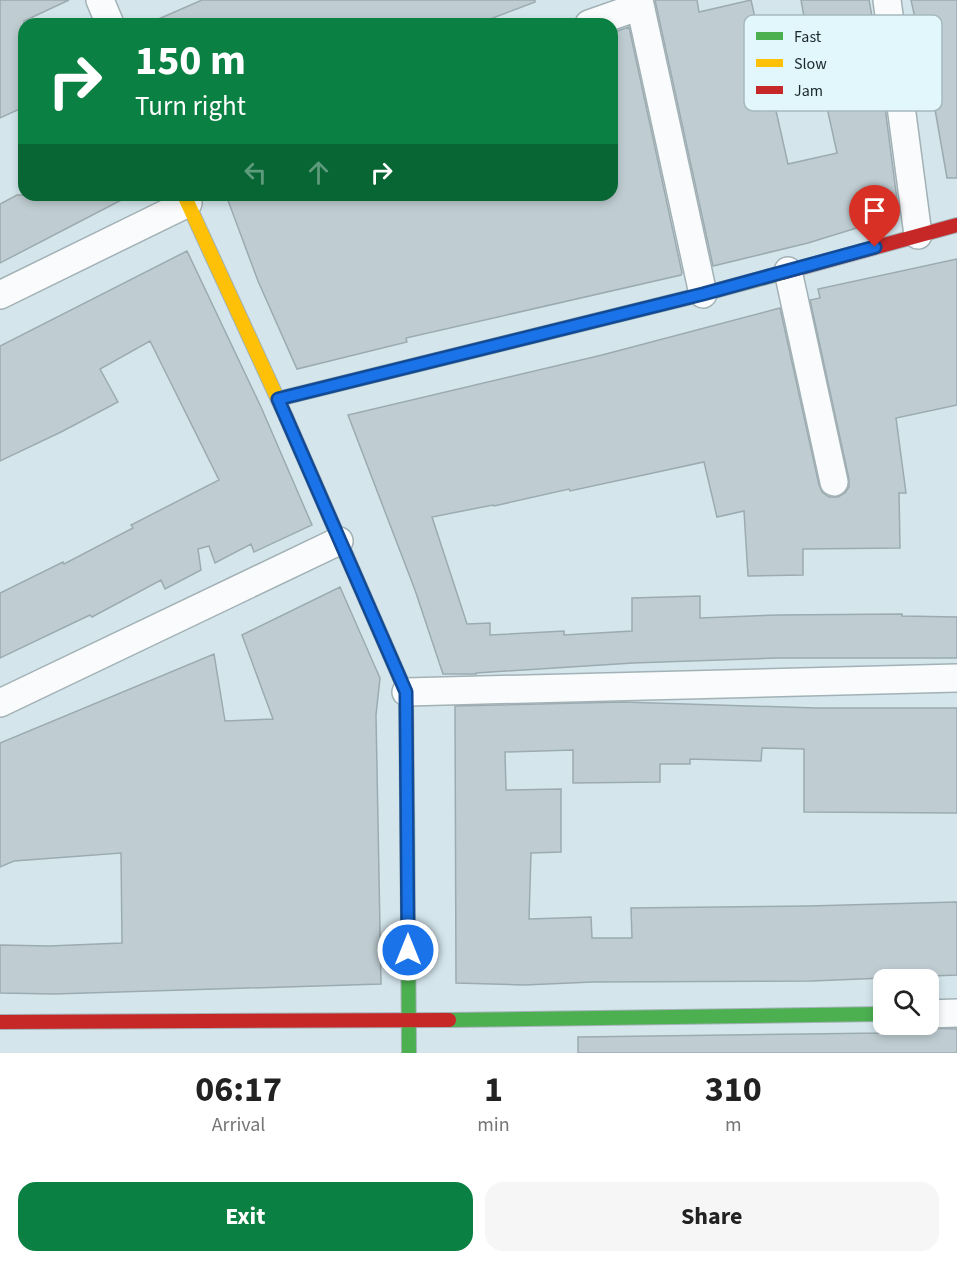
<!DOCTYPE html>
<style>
body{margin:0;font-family:"Source Sans 3",sans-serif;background:#f6f6f6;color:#222;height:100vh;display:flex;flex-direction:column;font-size:22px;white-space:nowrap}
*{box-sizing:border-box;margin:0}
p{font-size:20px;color:#767676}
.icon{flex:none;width:33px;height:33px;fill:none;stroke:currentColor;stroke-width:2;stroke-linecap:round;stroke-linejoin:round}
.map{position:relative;height:1053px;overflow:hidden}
.sheet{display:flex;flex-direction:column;background:#fff;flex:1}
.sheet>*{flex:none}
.hud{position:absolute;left:18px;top:18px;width:600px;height:183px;border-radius:18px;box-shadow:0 3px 9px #0003;background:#0b8043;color:#fff;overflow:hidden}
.buttons{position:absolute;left:873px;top:969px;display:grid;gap:12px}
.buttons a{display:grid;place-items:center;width:66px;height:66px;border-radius:12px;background:#fff;box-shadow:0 3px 9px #0003;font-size:30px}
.pin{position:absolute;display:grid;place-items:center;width:51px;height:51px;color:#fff;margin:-62px -26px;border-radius:50% 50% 50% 0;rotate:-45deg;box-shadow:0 0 6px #0007}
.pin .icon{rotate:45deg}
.me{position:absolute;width:66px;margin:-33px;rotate:0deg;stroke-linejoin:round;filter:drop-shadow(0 0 4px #0008)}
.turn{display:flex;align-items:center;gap:21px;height:126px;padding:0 18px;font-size:27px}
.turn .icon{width:78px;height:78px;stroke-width:2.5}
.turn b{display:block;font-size:42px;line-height:51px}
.lanes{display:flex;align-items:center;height:57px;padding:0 18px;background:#0003;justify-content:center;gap:30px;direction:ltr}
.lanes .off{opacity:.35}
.eta{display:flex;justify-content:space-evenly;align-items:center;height:102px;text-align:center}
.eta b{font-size:36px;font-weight:700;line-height:42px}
.primary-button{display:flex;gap:12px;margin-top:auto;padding:12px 18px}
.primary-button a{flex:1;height:69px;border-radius:18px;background:#0b8043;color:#fff;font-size:24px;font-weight:700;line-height:69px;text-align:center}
.primary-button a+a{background:#f6f6f6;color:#222}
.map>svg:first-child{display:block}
</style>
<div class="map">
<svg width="957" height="1053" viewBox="0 0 957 1053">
<rect width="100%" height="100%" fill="#d4e6ec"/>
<path fill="#bfcdd2" stroke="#9cabaf" stroke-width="1.5" d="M 0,0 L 69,0 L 24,21 L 24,107 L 0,118 Z
M 202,0 L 535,0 L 535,2 L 477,24 L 147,24 Z
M 655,0 L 697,0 L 699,12 L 751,0 L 788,164 L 837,153 L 819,71 L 814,72 L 801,0 L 869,0 L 876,38 L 899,215 L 808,243 L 713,266 Z
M 911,0 L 957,0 L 957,178 L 947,178 L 933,98 Z
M 629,27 L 682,273 L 681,275 L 406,338 L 407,342 L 297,369 L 258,281 L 226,195 L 612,195 L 612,33 Z
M 17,195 L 131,195 L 0,263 L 0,204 Z
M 187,251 L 261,407 L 312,525 L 254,552 L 251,544 L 215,563 L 209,546 L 198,549 L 201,570 L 165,589 L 161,580 L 92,617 L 90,615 L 0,658 L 0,593 L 63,562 L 64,564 L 133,528 L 131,525 L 219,480 L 150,341 L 100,369 L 118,402 L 61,432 L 0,461 L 0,346 Z
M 957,259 L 957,405 L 896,418 L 906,493 L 899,493 L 900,548 L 803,549 L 803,575 L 748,576 L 744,511 L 717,517 L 704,462 L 570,491 L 569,489 L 494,506 L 493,505 L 432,517 L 467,624 L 490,623 L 490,635 L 564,631 L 564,635 L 632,631 L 632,598 L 700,596 L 700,618 L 778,615 L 902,614 L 902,616 L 957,617 L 957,658 L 777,658 L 633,663 L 476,673 L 476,674 L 443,674 L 415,590 L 348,415 L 602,355 L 780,308 L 819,485 L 822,492 L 829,497 L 838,497 L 845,493 L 849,487 L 849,479 L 810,300 L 820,298 L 818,289 Z
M 340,587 L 380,678 L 376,715 L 381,984 L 54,994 L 0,993 L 0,945 L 49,946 L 122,943 L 121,853 L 14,861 L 0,867 L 0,743 L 214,654 L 225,721 L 273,719 L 242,635 Z
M 623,702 L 816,708 L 957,708 L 957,813 L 804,812 L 804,749 L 762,748 L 761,761 L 690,759 L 690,764 L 660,764 L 660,782 L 573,783 L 573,750 L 505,752 L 506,790 L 561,789 L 561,852 L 531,853 L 529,919 L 591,917 L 592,938 L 632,938 L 631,908 L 808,906 L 957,902 L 957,975 L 812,981 L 593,982 L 524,985 L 456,983 L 455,706 Z
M 922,1028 L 957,1029 L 957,1053 L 578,1053 L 578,1037 L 884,1033 L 895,1029 Z"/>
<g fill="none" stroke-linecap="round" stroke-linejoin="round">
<g stroke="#a2b1b5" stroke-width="30">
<path id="street" d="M 100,0 L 110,24
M 639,0 L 703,294
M 887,0 L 918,235
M 589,24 L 640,6
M 788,271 L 834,482
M 0,295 L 188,203
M 406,692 L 957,678
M 0,703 L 339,541
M 928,1014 L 957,1013"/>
</g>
<g stroke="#a2b1b5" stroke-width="16">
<path id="fast" d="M 407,797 L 409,1053
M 449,1020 L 884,1014"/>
</g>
<g stroke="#a2b1b5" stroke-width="16">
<path id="slow" d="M 184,195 L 286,417
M 278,399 L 703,294 L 782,273"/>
</g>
<g stroke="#a2b1b5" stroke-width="16">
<path id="jam" d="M 782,273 L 957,225
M 286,417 L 406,692 L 407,797
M 0,1022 L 449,1020"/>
</g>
<use href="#street" stroke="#f9fbfc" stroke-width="27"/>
<use href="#fast" stroke="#4caf50" stroke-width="14"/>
<use href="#slow" stroke="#ffc107" stroke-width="14"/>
<use href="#jam" stroke="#c62828" stroke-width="14"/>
</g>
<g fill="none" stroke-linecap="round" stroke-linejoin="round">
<g stroke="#114b97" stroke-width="15">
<path id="route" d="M 408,950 L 406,692 L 278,399 L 703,294 L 875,247"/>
</g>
<use href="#route" stroke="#1a73e8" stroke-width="10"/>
</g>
<rect x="744" y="15" width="198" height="96" rx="9" fill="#e1f7fc" stroke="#a5b9bd" stroke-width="1.5"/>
<rect x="756" y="32" width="27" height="8" fill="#4caf50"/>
<rect x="756" y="59" width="27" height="8" fill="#ffc107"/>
<rect x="756" y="86" width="27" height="8" fill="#c62828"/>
<g font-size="16" fill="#1a272b">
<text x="794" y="42">Fast</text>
<text x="794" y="69">Slow</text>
<text x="794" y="96">Jam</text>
</g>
</svg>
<div class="buttons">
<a><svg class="icon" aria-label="search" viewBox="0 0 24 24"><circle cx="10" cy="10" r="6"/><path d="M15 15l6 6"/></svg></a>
</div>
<div class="pin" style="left:875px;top:247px;background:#d93025"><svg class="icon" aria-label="arrive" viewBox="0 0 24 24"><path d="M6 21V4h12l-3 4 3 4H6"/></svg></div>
<svg class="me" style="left:408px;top:950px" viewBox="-20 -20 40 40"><circle r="17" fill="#1a73e8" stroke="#fff" stroke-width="3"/><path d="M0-11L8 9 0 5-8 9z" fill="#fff"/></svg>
<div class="hud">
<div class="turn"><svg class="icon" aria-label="right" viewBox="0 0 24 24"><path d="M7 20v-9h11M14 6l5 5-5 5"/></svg><div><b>150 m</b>Turn right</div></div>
<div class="lanes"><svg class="icon off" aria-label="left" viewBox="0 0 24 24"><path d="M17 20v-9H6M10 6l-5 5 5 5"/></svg><svg class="icon off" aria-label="ahead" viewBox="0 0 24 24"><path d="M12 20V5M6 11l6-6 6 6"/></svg><svg class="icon" aria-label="right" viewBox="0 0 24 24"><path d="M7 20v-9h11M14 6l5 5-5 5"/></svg></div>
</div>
</div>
<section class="sheet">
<div class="eta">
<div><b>06:17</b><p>Arrival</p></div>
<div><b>1</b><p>min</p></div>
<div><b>310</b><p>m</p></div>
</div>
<div class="primary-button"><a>Exit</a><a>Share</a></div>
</section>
